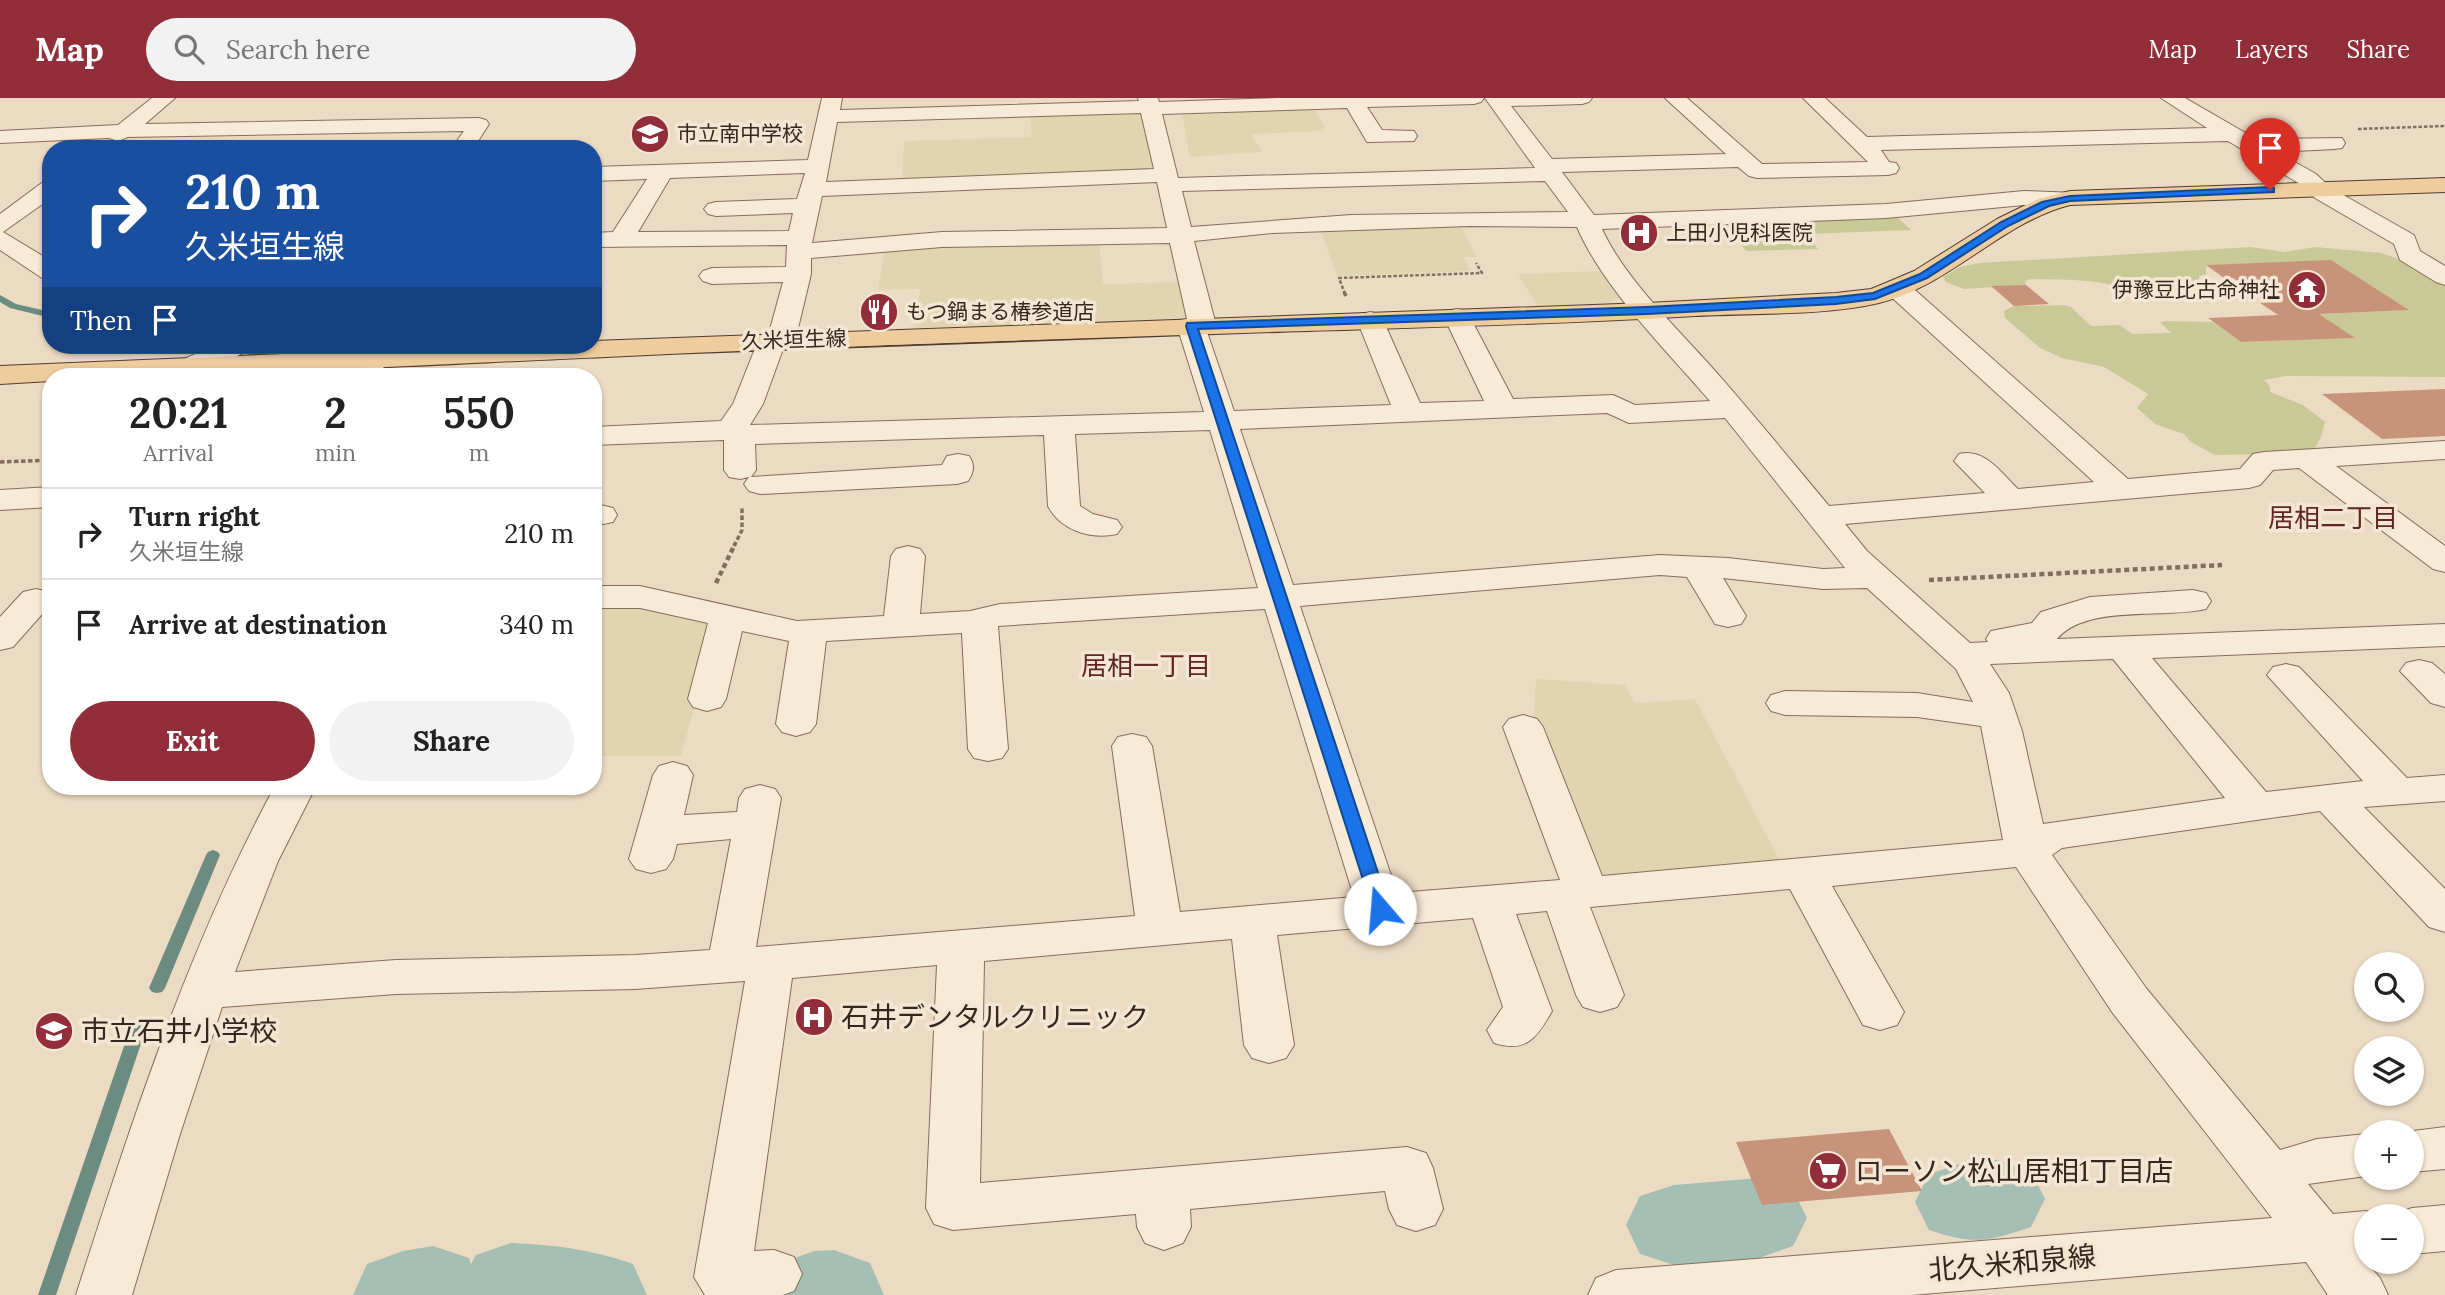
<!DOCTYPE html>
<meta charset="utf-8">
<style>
body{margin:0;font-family:Lora,"Noto Sans JP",serif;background:#f2f2f2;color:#222;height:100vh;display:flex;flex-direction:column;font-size:26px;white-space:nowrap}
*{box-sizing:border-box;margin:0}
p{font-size:23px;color:#767676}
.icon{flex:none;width:38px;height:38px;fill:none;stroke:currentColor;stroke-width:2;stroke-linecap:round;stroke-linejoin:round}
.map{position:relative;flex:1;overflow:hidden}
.sheet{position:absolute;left:42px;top:270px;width:560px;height:427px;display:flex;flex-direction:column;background:#fff;border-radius:28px;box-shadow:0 2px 5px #0004}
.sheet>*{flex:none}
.top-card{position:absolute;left:42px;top:42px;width:560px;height:214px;border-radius:28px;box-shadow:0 2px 5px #0004;background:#1a4fa0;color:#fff;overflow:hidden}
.fabs{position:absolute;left:2354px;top:854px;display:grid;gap:14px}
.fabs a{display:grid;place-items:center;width:70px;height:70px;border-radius:50%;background:#fff;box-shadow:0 2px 5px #0004;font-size:35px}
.pin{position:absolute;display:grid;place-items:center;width:60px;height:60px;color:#fff;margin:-72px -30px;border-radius:50% 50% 50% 0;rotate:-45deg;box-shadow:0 0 7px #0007}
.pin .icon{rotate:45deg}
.me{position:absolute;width:77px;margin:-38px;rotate:342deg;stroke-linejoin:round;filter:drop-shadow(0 0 5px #0008)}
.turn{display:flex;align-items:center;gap:24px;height:147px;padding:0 28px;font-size:32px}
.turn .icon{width:91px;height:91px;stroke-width:2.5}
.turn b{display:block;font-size:49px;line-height:60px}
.then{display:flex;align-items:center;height:66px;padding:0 28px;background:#0003;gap:14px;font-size:26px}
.eta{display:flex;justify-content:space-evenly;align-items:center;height:119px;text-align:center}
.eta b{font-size:42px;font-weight:700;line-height:49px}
.primary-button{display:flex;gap:14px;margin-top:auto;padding:14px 28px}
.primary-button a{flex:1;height:80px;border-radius:42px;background:#912e39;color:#fff;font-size:28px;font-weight:700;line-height:80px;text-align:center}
.primary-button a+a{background:#f2f2f2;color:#222}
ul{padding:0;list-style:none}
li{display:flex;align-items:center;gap:21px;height:91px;padding:0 28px;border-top:2px solid #e0e0e0}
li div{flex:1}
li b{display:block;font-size:26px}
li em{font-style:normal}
header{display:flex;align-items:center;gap:42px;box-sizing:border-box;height:98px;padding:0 35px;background:#912e39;color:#fff}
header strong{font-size:33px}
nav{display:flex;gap:38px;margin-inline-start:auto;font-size:24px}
.search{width:490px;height:63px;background:#f2f2f2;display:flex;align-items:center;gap:18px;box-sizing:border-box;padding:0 24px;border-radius:38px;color:#767676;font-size:26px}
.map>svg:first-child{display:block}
</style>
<header>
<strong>Map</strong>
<div class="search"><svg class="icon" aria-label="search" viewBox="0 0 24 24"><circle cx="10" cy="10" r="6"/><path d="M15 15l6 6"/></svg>Search here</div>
<nav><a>Map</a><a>Layers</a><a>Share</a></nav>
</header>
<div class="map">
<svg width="2445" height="1197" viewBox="0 0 2445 1197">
<rect width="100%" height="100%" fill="#ecdbc3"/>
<path fill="#e1d4b1" d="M 1232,10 L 1314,11 L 1325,29 L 1321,33 L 1251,36 L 1262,54 L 1190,59 L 1182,17 L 1235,15 Z
M 1144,13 L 1156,74 L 902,84 L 904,43 L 1032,39 L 1030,14 Z
M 1459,124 L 1477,159 L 1464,159 L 1470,173 L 1337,178 L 1319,128 Z
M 1099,139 L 1103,186 L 1181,184 L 1190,221 L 915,230 L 920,191 L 878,192 L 886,146 Z
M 1603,173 L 1621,199 L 1609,205 L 1537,208 L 1518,176 Z
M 593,505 L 629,507 L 711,526 L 710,552 L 681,658 L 593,658 Z
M 1536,581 L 1625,587 L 1635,605 L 1695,601 L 1781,765 L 1592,780 L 1533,628 Z"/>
<path fill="#c9c998" d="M 1895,117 L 1911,132 L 1806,136 L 1818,151 L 1746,153 L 1736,141 L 1722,141 L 1706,123 Z
M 2251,149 L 2284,154 L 2315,149 L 2381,155 L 2411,165 L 2445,187 L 2445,279 L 2286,278 L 2264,282 L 2270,288 L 2270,294 L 2303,307 L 2325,324 L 2321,339 L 2315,350 L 2291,356 L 2215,357 L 2191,344 L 2184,336 L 2155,326 L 2137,310 L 2148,296 L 2104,269 L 2062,260 L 2040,250 L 2005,220 L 2004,213 L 2014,208 L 2063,207 L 2071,209 L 2091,228 L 2120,227 L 2132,236 L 2171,235 L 2160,224 L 2166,223 L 2213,224 L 2241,244 L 2354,240 L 2319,216 L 2408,212 L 2331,163 L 2206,167 L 2206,176 L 2199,178 L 2199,183 C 2160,206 2127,187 2087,183 C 2069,181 2051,182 2032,181 L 2025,183 L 2026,187 L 1964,191 L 1946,184 L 1943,179 L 1960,169 L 1979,165 Z"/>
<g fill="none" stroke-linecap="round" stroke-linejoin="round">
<path fill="#6d8c81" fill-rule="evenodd" d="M 0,197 L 16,206 L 51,214 L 51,220 L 10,210 L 0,204 Z
M 217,247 L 231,247 L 263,256 L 259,259 L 218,249 Z
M 290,271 L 293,272 L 296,278 L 288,278 L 285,274 Z
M 213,752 L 218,754 L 220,757 L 165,890 L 162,894 L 157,895 L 152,894 L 149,890 L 206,757 L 208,754 Z
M 139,922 L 144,924 L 147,928 L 56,1197 L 38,1197 L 131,928 L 134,924 Z"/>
<path fill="#a5bfb5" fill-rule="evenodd" d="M 1997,1062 L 2031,1073 L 2045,1101 L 2031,1129 C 1986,1144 1974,1147 1929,1132 L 1915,1104 L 1929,1076 L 1963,1065 Z
M 1759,1080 L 1793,1092 L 1807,1120 L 1793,1148 L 1759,1160 L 1674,1167 L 1640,1156 L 1626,1127 L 1640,1098 L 1674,1087 Z
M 511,1145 C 556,1147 590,1151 633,1166 L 647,1197 L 353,1197 L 367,1166 L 403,1153 L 433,1148 L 469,1160 L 471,1166 L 476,1157 Z
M 834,1152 L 870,1165 L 884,1197 L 764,1197 L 778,1166 L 814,1153 Z"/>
</g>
<path fill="#c8937b" d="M 2331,162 L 2409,212 L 2319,216 L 2355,240 L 2241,244 L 2208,220 L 2278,217 L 2260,205 L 2268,204 L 2233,180 L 2224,180 L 2206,167 Z
M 2026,187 L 2049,206 L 2014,208 L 1991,188 Z
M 2445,291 L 2445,338 L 2382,341 L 2322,296 Z
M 1889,1031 L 1922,1093 L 1762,1107 L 1736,1044 Z"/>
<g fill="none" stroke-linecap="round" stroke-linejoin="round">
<g stroke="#856d5b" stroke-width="2">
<path id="minor" d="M 152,0 L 175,0 L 145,26 L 479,20 L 486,22 L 489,26 L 473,51 L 451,51 L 464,33 L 128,39 L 118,43 L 109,40 L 0,45 L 0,33 L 118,27 Z
M 822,0 L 842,0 L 840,12 L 1139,3 L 1138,0 L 1158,0 L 1159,4 L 1277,0 L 1484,0 L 1481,4 L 1474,6 L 1367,9 L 1382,32 L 1414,33 L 1417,38 L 1414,43 L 1367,44 L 1347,10 L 1162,16 L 1178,80 L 1535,70 L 1485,0 L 1592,0 L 1589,4 L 1582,6 L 1511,8 L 1552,61 L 1726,56 L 1665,0 L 1687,0 L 1762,66 L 1868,64 L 1803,0 L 1825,0 L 1867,39 L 2207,30 L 2161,0 L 2185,0 L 2256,41 L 2342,40 L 2345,45 L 2342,50 L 2334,51 L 2277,54 L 2316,76 L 2331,90 L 2414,137 L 2420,153 L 2445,168 L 2445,187 L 2436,184 L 2400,162 L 2394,146 L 2315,100 L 2300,86 L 2228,43 L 1881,52 L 1889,64 L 1896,65 L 1899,70 L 1896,75 L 1888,77 L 1757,80 L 1749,78 L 1738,69 L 1562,74 L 1594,117 L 1886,106 L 2024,93 L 2078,95 L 2082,100 L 2078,105 L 2024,107 L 1886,120 L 1602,131 C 1624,179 1672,225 1708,265 C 1749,311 1789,360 1829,408 L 1985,395 L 1954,363 L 1959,356 C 1985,350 2001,375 2018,391 L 2094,384 L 1888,196 L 1884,190 L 1888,184 L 1897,182 L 1906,184 L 2128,381 L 2240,371 L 2253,356 L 2264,354 L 2445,343 L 2445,361 L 2336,368 L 2445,448 L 2445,474 L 2433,471 L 2299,370 L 2273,372 L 2260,387 L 2249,390 L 1845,426 L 1867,453 L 1970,545 L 1988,544 L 1986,541 L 1991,533 L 2032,525 L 2041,514 L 2090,499 L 2193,492 L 2206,495 L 2211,503 L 2206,511 C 2163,521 2086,506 2057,541 L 2445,526 L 2445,548 L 2152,560 L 2266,694 L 2363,683 L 2267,577 L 2273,569 L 2286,566 L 2299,569 L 2407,680 L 2445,677 L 2445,703 L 2364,709 L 2445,791 L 2445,834 L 2429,829 L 2320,713 L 2062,750 L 2052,757 L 2146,890 L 2280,1052 L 2317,1041 L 2366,1036 L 2366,1078 L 2308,1086 L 2333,1116 L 2366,1113 L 2381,1118 L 2366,1118 L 2366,1164 L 2380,1180 L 2388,1197 L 2328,1197 L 2306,1164 L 1911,1197 L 1588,1197 L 1596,1180 L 1616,1172 L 2272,1120 L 2112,914 L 2016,769 L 1832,788 L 1904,914 L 1897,927 L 1880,932 L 1863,927 L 1790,791 L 1590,809 L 1624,897 L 1617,909 L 1600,914 L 1583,909 L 1576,897 L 1547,813 L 1516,816 L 1552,913 C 1537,940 1526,955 1494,945 L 1487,932 L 1503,909 L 1473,820 L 1277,837 L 1294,947 L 1286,960 L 1269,965 L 1252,960 L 1244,947 L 1232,841 L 984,863 L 980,1085 L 1407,1049 L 1426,1055 L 1433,1070 L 1443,1111 L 1435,1127 L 1416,1133 L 1397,1127 L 1389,1111 L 1385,1093 L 1190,1111 L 1191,1129 L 1183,1145 L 1164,1152 L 1145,1145 L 1137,1129 L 1136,1116 L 953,1132 L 934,1126 L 926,1110 L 937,867 L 792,880 L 754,1153 L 774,1152 L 794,1159 L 802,1176 L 794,1193 L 783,1197 L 705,1197 L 694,1179 L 745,883 L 635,891 L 396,896 L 222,909 L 180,1036 L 132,1197 L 76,1197 C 132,1023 188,849 275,688 L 316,688 L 278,763 L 235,874 L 396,862 L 635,857 L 710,852 L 731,741 L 677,746 L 673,761 L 666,771 L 651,775 L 636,771 L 629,761 L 653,677 L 659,668 L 673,664 L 687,668 L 693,677 L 684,717 L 737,714 L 739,700 L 745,691 L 760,687 L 775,691 L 781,700 L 756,849 L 1135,818 L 1112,648 L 1118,639 L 1132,636 L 1146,639 L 1152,648 L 1180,814 L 1354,799 L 1265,511 L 998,528 L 1008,651 L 1002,660 L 988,663 L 974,660 L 968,651 L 962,535 L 826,543 L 816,626 L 810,634 L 796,638 L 782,634 L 776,626 L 789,543 L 742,533 L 726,601 L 721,609 L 707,613 L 693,609 L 688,601 L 708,525 L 640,510 L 593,510 L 593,488 L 640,488 L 797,523 L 884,518 L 891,458 L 896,451 L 908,448 L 920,451 L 925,458 L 920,516 L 970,513 L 1000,506 L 1258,490 L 1210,332 L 1075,336 L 1080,408 L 1093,416 L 1117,422 L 1122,429 L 1117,436 C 1091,442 1060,432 1048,408 L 1044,337 L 755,346 L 756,372 L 751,379 L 942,367 L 947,358 L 958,356 L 969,358 C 975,367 974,374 968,383 L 957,386 L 760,396 L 749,393 L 744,386 L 749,379 L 740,381 L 729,379 L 724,372 L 724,342 L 593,347 L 593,329 L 721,323 L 733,306 L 758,243 L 762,237 L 769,235 L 783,184 L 712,186 L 703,183 L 699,178 L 703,173 L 712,170 L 786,169 L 787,147 L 593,149 L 593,135 L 613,134 L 647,81 L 593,83 L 593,69 L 808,62 ZM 1141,15 L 1154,71 L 826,84 L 837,24 ZM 805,75 L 797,101 L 716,104 L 708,106 L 704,111 L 708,116 L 716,118 L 793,115 L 789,133 L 638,134 L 670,80 ZM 1545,83 L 1568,114 L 1351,117 L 1191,129 L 1182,93 ZM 1157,84 L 1167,130 L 942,134 L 812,145 L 822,98 ZM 1469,128 L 1577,129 C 1603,190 1667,253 1710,303 L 1635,307 L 1613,297 L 1513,301 L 1470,219 L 1467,213 L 1457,211 L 1447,213 L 1444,219 L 1484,303 L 1420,305 L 1383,222 L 1380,216 L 1370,214 L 1360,216 L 1357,222 L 1391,307 L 1234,313 L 1207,234 L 1216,227 L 1194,143 L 1273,135 ZM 1170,145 L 1187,221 L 1181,222 L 1177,228 L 1204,314 L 750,327 L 763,306 L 783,251 L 791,249 L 795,243 L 811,176 L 811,160 L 942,149 ZM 1607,315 L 1629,325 L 1725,320 L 1845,470 L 1823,471 L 1728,460 L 1660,457 L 1293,487 L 1240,331 ZM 1660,477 L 1687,479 L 1715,526 L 1728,529 L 1741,526 L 1746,518 L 1723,480 L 1823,491 L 1867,490 L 1956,571 L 1973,604 L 1917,595 L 1785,593 L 1771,597 L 1766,605 L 1771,613 L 1785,617 L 1917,619 L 1981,628 L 2003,742 L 1602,778 L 1543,629 L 1537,621 L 1523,617 L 1509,621 L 1503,629 L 1560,782 L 1397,795 L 1300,508 ZM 2113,561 L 2225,700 L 2043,726 L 2022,633 L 2009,595 L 1990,566 Z
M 51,82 L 51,100 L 3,134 L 51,163 L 51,183 L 42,180 L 0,152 L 0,116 L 43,84 Z
M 215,247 L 251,247 L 247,253 L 198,278 L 168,278 L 182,262 Z
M 297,247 L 345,247 L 375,254 L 388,278 L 360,278 L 354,266 L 301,253 Z
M 51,389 L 51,409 L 0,412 L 0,392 Z
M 601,407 L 613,410 L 617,417 L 613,424 L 593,428 L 593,408 Z
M 36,491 L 49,494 L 51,506 L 13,549 L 0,552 L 0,519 L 23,494 Z
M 2419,562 L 2432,565 L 2445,576 L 2445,609 L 2431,605 L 2400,573 L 2406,565 Z
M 2445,1029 L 2445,1071 L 2412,1074 L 2412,1034 L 2405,1034 Z
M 2445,1107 L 2445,1153 L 2412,1156 L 2412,1118 L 2393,1117 L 2412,1110 Z"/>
</g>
<g stroke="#533c2f" stroke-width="2">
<path id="major" d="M 2445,80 L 2445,94 L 2070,107 C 2000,125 1950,188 1879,205 C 1824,218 1752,215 1695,218 C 1544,227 1393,230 1243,235 C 1030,242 818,249 606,259 C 421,267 236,278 51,278 L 51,283 L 0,286 L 0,268 L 496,247 L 593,247 L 593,243 L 1647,205 L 1836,195 L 1871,191 L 1888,184 L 1914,173 L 1997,121 L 2038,101 L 2070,93 Z"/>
</g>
<path stroke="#856d5b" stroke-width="2.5" stroke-dasharray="3.5 2" stroke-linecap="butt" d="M 2358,31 L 2445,28
M 1345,196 L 1339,180 L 1482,175 L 1476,165"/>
<path stroke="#856d5b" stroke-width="3.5" stroke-dasharray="4.5 2.5" stroke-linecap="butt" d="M 1344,194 L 1346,198
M 0,364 L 51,362
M 734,448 L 742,432 L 742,409"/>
<path stroke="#856d5b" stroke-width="4.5" stroke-dasharray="5 3.5" stroke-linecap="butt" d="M 1929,482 L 2222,467
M 716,485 L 735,446"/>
<use href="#minor" fill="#f7ead6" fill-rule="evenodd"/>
<use href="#major" fill="#edcc9d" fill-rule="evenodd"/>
</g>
<path fill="#1a73e8" stroke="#114b97" stroke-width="2" d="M 2270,89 L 2274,90 L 2274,94 L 2070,103 L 2049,108 L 2008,128 L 1927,180 L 1875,201 L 1836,206 L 1647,216 L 1198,231 L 1390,811 L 1387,816 L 1374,816 L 1186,228 L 1187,225 L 1647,209 L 1836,199 L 1873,195 L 1920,176 L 2001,124 L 2042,104 L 2070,98 Z"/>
<defs>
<g id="school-disc" transform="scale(2.0125)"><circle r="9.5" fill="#912e39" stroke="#f3e6d2"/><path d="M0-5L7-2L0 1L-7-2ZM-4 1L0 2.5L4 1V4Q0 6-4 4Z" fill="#fff"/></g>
<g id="hospital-disc" transform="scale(2.0125)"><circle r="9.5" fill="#912e39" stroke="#f3e6d2"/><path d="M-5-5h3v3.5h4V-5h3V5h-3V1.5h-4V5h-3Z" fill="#fff"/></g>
<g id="temple-disc" transform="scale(2.0125)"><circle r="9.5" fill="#912e39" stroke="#f3e6d2"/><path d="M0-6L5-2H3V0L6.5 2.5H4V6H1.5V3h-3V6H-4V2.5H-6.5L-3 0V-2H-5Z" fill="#fff"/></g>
<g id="restaurant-disc" transform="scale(2.0125)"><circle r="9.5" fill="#912e39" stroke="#f3e6d2"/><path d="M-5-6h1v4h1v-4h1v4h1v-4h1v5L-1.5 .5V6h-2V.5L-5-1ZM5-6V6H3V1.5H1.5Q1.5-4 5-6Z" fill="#fff"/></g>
<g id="supermarket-disc" transform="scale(2.0125)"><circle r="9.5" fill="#912e39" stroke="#f3e6d2"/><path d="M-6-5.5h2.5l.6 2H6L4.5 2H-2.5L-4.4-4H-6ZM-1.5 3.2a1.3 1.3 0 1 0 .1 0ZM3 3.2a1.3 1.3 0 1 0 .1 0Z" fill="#fff"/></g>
</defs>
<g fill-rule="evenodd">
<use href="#school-disc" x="650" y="36"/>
<use href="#hospital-disc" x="1639" y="135"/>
<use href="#temple-disc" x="2307" y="192"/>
<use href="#restaurant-disc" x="879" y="214"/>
<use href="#hospital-disc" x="814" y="919"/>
<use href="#school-disc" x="54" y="933"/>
<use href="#supermarket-disc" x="1828" y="1073"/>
</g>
<g text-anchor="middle" stroke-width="7" stroke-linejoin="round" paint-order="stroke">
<g font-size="21" fill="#36271e" stroke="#f3e6d2" text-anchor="start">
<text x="677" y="43">市立南中学校</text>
<text x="1666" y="142">上田小児科医院</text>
<text x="2280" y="199" text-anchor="end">伊豫豆比古命神社</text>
<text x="906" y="221">もつ鍋まる椿参道店</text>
</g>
<g font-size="21" fill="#36271e" stroke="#f3e6d2">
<text transform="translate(794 242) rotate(-2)" y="7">久米垣生線</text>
</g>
<g font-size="26" fill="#602720" stroke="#f3e6d2">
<text x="2333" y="429">居相二丁目</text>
<text x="1146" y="577">居相一丁目</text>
</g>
<g font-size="28" fill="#36271e" stroke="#f3e6d2" text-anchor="start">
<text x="841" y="929">石井デンタルクリニック</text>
<text x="81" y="943">市立石井小学校</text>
<text x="1855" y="1083">ローソン松山居相1丁目店</text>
</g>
<g font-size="28" fill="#36271e" stroke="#f3e6d2">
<text transform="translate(2012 1165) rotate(-5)" y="10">北久米和泉線</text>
</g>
</g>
</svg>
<div class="fabs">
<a><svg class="icon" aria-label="search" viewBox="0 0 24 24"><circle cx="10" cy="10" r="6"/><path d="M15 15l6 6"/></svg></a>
<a><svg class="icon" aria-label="layers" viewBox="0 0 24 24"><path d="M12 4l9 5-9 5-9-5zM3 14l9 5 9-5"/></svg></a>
<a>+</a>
<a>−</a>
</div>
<div class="pin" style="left:2270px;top:92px;background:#d93025"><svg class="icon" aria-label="arrive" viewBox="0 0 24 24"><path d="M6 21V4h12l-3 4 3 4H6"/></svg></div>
<svg class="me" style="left:1380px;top:811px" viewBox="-20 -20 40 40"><circle r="19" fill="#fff"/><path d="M0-13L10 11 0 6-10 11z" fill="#1a73e8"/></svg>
<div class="top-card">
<div class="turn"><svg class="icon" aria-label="right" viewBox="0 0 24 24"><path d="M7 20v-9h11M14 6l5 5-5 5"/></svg><div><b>210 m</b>久米垣生線</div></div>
<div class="then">Then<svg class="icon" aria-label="arrive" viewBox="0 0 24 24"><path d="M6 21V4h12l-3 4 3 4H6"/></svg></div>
</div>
<section class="sheet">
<div class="eta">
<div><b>20:21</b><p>Arrival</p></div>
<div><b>2</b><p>min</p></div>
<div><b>550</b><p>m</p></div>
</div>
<ul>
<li><svg class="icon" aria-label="right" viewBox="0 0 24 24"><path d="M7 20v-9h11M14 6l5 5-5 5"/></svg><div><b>Turn right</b><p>久米垣生線</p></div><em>210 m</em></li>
<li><svg class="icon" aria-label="arrive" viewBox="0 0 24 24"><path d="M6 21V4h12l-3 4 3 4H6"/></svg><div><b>Arrive at destination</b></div><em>340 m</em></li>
</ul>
<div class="primary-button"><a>Exit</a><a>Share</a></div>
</section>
</div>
